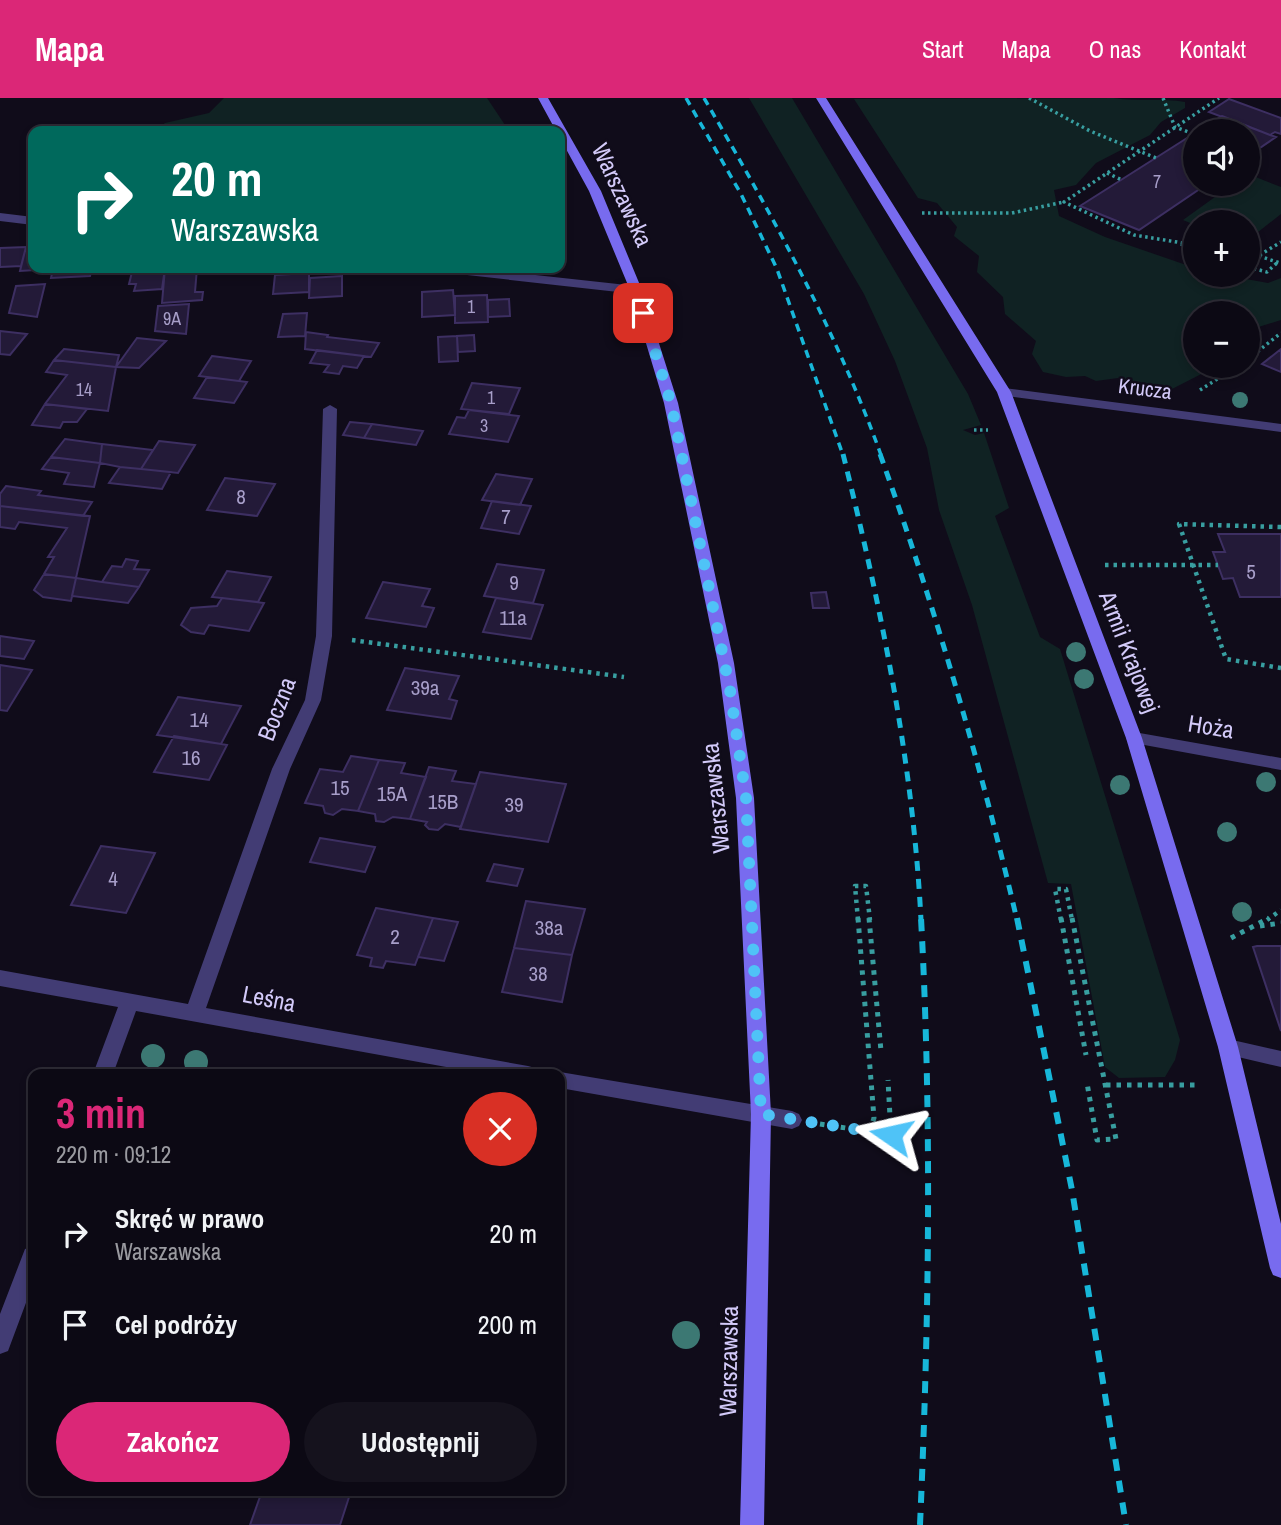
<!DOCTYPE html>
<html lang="pl">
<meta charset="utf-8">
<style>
body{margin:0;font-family:"Archivo Narrow",sans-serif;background:#15121d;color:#f1f3f6;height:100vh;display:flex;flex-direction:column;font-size:26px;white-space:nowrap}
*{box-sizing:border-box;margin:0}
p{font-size:23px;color:#9a9aa0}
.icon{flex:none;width:38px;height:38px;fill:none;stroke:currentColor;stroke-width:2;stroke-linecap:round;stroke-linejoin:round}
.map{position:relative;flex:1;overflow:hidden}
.panel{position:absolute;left:28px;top:971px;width:537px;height:427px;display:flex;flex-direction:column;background:#0c0914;border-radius:14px;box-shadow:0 4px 10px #0003,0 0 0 2px #2c2a34}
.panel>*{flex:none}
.top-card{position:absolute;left:28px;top:28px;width:537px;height:147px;border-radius:14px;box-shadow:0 4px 10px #0003,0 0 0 2px #2c2a34;background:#00695c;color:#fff;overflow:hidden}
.tools{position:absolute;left:1183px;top:21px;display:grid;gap:14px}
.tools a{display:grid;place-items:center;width:77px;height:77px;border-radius:50%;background:#0c0914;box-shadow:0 4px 10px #0003,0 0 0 2px #2c2a34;font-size:35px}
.pin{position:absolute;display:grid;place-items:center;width:60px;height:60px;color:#fff;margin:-30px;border-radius:14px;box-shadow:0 4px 10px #0006}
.me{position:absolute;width:77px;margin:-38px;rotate:281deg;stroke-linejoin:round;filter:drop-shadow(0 0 5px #0008)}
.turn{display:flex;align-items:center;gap:24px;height:147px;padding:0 28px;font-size:32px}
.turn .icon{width:91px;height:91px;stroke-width:2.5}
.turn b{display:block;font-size:49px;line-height:60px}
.round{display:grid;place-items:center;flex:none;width:74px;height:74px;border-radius:37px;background:#15121d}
.overview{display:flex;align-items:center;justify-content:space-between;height:119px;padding:0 28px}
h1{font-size:42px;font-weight:700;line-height:52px;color:#db2777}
.cta{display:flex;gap:14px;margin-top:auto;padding:14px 28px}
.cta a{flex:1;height:80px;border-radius:42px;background:#db2777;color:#fff;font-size:28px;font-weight:700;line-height:80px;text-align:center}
.cta a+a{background:#15121d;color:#f1f3f6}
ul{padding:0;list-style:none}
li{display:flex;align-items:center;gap:21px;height:91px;padding:0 28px}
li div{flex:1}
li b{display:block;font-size:26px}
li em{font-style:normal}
header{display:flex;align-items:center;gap:42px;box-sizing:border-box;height:98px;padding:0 35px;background:#db2777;color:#fff}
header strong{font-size:33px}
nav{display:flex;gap:38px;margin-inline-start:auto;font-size:24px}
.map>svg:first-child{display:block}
</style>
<header>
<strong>Mapa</strong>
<nav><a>Start</a><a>Mapa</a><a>O nas</a><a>Kontakt</a></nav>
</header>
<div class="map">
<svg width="1281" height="1427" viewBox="0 0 1281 1427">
<rect width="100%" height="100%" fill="#100c1a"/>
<path fill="#102223" d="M 224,0 L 487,0 L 509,33 L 154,33 L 165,25 L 209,15 Z
M 749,0 L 792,0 L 968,296 L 981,327 L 963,332 L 975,337 L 984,335 L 1009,410 L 995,418 L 1040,539 L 1060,551 L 1180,942 L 1175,962 L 1165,979 L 1119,980 L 1105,969 L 1071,786 L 1048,785 L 972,507 L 939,412 L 927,350 L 895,263 L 864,196 Z
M 1114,0 C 1137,4 1163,0 1185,4 L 1185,10 L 1161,24 L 1150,37 L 1096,65 L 1076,87 L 1054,92 L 1059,118 L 1105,139 L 1195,170 L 1195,177 L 1224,177 L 1268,185 L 1281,180 L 1281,222 L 1252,231 L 1248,240 L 1248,215 L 1195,215 L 1195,268 L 1217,268 L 1172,291 L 1145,295 L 1118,280 L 1096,283 L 1085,278 L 1066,279 L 1043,274 L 1032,256 L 1036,243 L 1005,216 L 1003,199 L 977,174 L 979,158 L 954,138 L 957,129 L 937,105 L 918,100 L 854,1 Z
M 1248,76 L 1281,89 L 1281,116 L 1248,142 L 1248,124 L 1195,124 L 1195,127 L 1183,122 L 1233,86 L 1248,86 Z"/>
<path fill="#231a38" stroke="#3d2f62" stroke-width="2" d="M 1229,1 L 1281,20 L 1281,36 L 1275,34 L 1270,37 L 1209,14 Z
M 1222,18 L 1270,37 L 1276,39 L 1248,58 L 1248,33 L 1198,33 Z
M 1195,35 L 1195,86 L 1207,86 L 1139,132 L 1080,108 Z
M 26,149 L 21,168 L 0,169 L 0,150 Z
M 25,153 L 33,153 L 33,170 L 92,170 L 90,178 L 51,180 L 53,171 L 20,173 Z
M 133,170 L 165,170 L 162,191 L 134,193 L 136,186 L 129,186 Z
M 165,170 L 197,170 L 195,194 L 203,194 L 202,202 L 162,205 Z
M 309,175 L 309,194 L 273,196 L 275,177 Z
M 342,178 L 342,198 L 309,200 L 310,180 Z
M 45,186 L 37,219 L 9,215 L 16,188 Z
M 453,192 L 455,217 L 422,219 L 422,194 Z
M 487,197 L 488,224 L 455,225 L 455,198 Z
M 509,201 L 510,218 L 488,219 L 488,202 Z
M 189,206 L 186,236 L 155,233 L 158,208 Z
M 307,215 L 305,238 L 278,239 L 283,216 Z
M 0,233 L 27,236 L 10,257 L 0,256 Z
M 306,234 L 328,237 L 327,239 L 379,245 L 371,259 L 305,251 Z
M 474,237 L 475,253 L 458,254 L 457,238 Z
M 457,238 L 458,263 L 439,264 L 438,239 Z
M 137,240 L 166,243 L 139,270 L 116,269 Z
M 64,251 L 119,257 L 116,269 L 54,262 Z
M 1281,251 L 1281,274 L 1262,266 Z
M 317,252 L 364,258 L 357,270 L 343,268 L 339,276 L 324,274 L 329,267 L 310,265 Z
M 212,258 L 251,263 L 239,283 L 199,278 Z
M 54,262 L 116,269 L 108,313 L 45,306 L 67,277 L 46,274 Z
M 207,279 L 247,284 L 234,305 L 194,300 Z
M 472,285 L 520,290 L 509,316 L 461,311 Z
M 45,306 L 87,311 L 77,324 L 63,324 L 60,330 L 32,327 Z
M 469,312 L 519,318 L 508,344 L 449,336 L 457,319 L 465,320 Z
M 350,324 L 372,326 L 364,340 L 343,337 Z
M 372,326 L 423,333 L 416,347 L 364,340 Z
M 65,341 L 102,346 L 100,365 L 51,359 Z
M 159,343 L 195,347 L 178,375 L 141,371 Z
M 102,346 L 153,352 L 141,371 L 120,369 L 100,365 Z
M 51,359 L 100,365 L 94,389 L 64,386 L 69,375 L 42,371 Z
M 120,369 L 141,371 L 171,374 L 162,391 L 109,385 Z
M 496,376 L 532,381 L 520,407 L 482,402 Z
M 225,380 L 275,386 L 257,418 L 207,412 Z
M 6,388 L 41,393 L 38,397 L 92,404 L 83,418 L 0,408 L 0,396 Z
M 492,403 L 531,408 L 519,436 L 481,430 Z
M 0,408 L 90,418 L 76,480 L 44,476 L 54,459 L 48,459 L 67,430 L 19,424 L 15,431 L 0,429 Z
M 1218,436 L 1281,436 L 1281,499 L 1240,499 L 1233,480 L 1223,481 L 1213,454 L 1225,454 Z
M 126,461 L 138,463 L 134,471 L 149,472 L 139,489 L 102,484 L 112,468 L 122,469 Z
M 497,466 L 544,472 L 533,505 L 484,498 Z
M 227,473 L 271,479 L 258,504 L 212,499 Z
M 44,476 L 76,480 L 71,503 L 43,499 L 34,492 Z
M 76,480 L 102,484 L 139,489 L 128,505 L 72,498 Z
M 383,484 L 430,491 L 422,508 L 434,510 L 426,529 L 366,520 Z
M 826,494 L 829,510 L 813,510 L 811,495 Z
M 222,500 L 264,505 L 249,533 L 209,527 L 204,536 L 191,534 L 181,527 L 191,510 L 217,508 Z
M 496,500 L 543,507 L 531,541 L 483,534 Z
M 0,538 L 34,543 L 24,561 L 0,558 Z
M 0,567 L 32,572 L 7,613 L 0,612 Z
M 405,570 L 459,578 L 449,601 L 457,603 L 451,621 L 387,612 Z
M 178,599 L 241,608 L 221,646 L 157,637 Z
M 174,638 L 227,647 L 209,682 L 154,674 Z
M 351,658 L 379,662 L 358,713 L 342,711 L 333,717 L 325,715 L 323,708 L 305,705 L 320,671 L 343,674 Z
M 379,662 L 405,665 L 401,675 L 426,679 L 410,721 L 393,719 L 384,724 L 376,723 L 375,716 L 358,713 Z
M 429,669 L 456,673 L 452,683 L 476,686 L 461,729 L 445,726 L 438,732 L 429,731 L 425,727 L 427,724 L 410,721 Z
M 480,674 L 566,686 L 548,744 L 460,731 Z
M 320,740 L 375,749 L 365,774 L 310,764 Z
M 101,748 L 155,755 L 126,815 L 71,807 Z
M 494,766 L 523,771 L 517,788 L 487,783 Z
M 526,803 L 585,811 L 572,857 L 514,850 Z
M 376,810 L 433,820 L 415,867 L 386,863 L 383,870 L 370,868 L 372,860 L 357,857 Z
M 433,820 L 458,824 L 444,863 L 418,859 Z
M 1257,848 L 1281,848 L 1281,933 L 1253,849 Z
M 514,850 L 572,857 L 562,904 L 502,894 Z
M 262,1393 L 351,1393 L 340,1427 L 250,1427 Z"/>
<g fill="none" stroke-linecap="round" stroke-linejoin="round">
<path stroke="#389ea0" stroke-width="3.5" stroke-dasharray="2.5 3.5" stroke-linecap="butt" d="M 1029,0 L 1090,33 L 1156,60
M 1163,0 L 1175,29 L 1194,36
M 1107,75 L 1122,82
M 922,115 L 1012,115 L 1064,104
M 1181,146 L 1195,153
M 1195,147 L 1134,137 L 1064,104 L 1219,0
M 1248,156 L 1258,158 L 1281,144
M 1259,158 L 1280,165
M 1248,169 L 1267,174 L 1278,164
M 1248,261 L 1281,235
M 1200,292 L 1238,268
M 974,332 L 988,332"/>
<path stroke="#389ea0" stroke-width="4.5" stroke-dasharray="3.5 5" stroke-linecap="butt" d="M 1281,429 L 1179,426 L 1226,561 L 1281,570
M 1105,467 L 1218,467
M 352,542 L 624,579
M 858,822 L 855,788 L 866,788 L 870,822
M 1061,822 L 1055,791 L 1066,791 L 1072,822
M 1267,822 L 1281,812"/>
<path stroke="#389ea0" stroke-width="5" stroke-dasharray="4.5 6" stroke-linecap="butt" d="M 858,820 L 874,1020 L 870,1032
M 869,820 L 881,953
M 1061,820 L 1086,957
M 1072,820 L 1116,1041 L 1097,1042 L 1087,985
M 1260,828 L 1281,825
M 1231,840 L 1269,820
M 1106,987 L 1199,987
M 820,1026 L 891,1037 L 888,982"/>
<path fill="#423c74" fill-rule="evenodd" d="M 0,115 L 33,119 L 33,127 L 0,123 Z
M 434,170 L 471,170 L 636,188 L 642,192 L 636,196 L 440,174 Z
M 1004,290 L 1281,326 L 1281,334 L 999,297 L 999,291 Z
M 330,307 L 337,311 L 332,538 L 321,602 L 290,671 L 206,910 L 528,968 L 535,970 L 538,976 L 485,976 L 136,913 L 113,976 L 93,976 L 118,909 L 0,888 L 0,872 L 188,906 L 272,671 L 305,602 L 316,538 L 323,311 Z
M 1134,634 L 1281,660 L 1281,672 L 1128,644 L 1126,640 Z
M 1228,941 L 1281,953 L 1281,969 L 1221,955 L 1218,949 L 1221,943 Z
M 560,974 L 792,1013 L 799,1016 L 802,1022 L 799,1028 L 792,1031 L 560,990 L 560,976 L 553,976 Z
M 33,1148 L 33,1186 L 8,1253 L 0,1256 L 0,1216 L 25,1151 Z"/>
<path fill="#786bef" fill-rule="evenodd" d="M 538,0 L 548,0 L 601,93 L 642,192 L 678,305 L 734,565 L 754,700 L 771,1016 L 764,1427 L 740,1427 L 751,1016 L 736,700 L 718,565 L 664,305 L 630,192 L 589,93 L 560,40 L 560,33 L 556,33 Z
M 816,0 L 826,0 L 1011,294 L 1142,640 L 1238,949 L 1281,1126 L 1281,1180 L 1273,1177 L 1270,1170 L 1218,949 L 1126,640 L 997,294 Z"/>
<path stroke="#17b7d9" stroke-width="3.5" stroke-dasharray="8 6" stroke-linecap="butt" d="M 686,0 L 741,96 L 777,171 L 843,357
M 704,0 C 771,115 836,232 881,357"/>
<path stroke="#17b7d9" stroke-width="5" stroke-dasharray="10 8" stroke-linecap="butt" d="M 843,356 C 881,509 913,664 921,822
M 880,356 C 935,509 980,664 1017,822"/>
<path stroke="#17b7d9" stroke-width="6" stroke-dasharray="12 10" stroke-linecap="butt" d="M 1017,820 L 1072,1092 L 1126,1427
M 920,1427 C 929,1224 932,1023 921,820"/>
</g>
<g fill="#3c7873">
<circle cx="1240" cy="302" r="8"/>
<circle cx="1076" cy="554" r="10"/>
<circle cx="1084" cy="581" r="10"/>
<circle cx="1266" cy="684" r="10"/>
<circle cx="1120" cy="687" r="10"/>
<circle cx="1227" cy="734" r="10"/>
<circle cx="1242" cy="814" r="10"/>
<circle cx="153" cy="958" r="12"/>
<circle cx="196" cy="964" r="12"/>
<circle cx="686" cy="1237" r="14"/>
</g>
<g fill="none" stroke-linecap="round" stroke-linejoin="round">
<path stroke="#4fc3f7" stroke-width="12" stroke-dasharray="0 21.6" d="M 643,215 L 671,305 L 730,592 L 746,700 L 761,1016 L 891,1037"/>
</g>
<g text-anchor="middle" stroke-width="5" stroke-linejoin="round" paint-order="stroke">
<g font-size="18" fill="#a79ec9">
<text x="1157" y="90">7</text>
<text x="471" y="215">1</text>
<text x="172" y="227">9A</text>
<text x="84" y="298">14</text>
<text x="491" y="306">1</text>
<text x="484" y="334">3</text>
</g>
<g font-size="21" fill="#d3caf9" stroke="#100c1a">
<text transform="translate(1145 291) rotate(7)" y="7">Krucza</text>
</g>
<g font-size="21" fill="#a79ec9">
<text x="241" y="406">8</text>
<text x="506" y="426">7</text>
<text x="1251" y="481">5</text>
<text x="514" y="492">9</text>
<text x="513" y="527">11a</text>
<text x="425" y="597">39a</text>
<text x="199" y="629">14</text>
<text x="191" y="667">16</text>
<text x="340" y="697">15</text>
<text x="392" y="703">15A</text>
<text x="443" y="711">15B</text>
<text x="514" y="714">39</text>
<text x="113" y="788">4</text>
<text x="549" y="837">38a</text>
<text x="395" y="846">2</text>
<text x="538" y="883">38</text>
</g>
<g font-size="24" fill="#d3caf9" stroke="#100c1a">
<text transform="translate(622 97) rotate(65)" y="8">Warszawska</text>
<text transform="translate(1129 554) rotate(69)" y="8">Armii Krajowej</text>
<text transform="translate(277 611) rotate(-69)" y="8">Boczna</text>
<text transform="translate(1211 629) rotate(9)" y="8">Hoża</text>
<text transform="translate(716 700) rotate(-96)" y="8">Warszawska</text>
<text transform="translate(269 901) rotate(11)" y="8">Leśna</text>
<text transform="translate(729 1263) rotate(-89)" y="8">Warszawska</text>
</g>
</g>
</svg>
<div class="tools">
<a><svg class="icon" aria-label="sound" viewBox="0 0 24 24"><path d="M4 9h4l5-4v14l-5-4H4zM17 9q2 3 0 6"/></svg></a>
<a>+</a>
<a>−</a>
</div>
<div class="pin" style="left:643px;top:215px;background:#d93025"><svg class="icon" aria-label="arrive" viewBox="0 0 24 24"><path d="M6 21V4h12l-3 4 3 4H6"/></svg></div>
<svg class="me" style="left:891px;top:1037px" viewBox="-20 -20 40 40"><path d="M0-17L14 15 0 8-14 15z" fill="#4fc3f7" stroke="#fff" stroke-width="4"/></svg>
<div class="top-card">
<div class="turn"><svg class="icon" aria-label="right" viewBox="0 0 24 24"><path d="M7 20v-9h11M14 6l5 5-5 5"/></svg><div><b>20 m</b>Warszawska</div></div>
</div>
<section class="panel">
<div class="overview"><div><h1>3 min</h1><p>220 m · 09:12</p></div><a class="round" style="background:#d93025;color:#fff"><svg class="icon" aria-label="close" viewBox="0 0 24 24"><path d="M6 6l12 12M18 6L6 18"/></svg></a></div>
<ul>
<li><svg class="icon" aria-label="right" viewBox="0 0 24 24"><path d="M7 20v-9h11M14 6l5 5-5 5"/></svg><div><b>Skręć w prawo</b><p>Warszawska</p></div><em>20 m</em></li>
<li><svg class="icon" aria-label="arrive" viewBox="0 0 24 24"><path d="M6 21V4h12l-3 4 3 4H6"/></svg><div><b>Cel podróży</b></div><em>200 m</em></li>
</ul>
<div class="cta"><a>Zakończ</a><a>Udostępnij</a></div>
</section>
</div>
